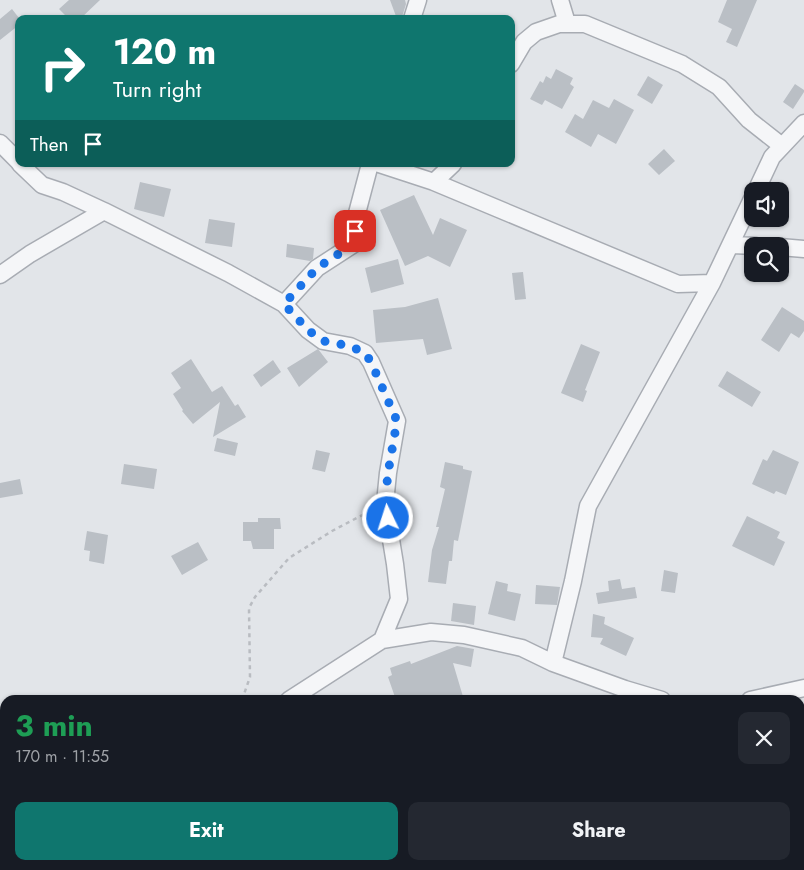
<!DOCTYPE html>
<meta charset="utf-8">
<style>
body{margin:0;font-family:Jost,sans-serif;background:#242831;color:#f1f3f6;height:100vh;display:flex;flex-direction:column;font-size:19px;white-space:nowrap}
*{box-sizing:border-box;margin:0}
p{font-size:16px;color:#9ea1a6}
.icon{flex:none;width:28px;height:28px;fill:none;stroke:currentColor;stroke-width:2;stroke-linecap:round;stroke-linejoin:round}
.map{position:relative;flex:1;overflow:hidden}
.sheet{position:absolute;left:0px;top:695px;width:805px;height:175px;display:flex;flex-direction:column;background:#171b24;border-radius:15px 15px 0 0;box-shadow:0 1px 4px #0004}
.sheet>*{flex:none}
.top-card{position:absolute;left:15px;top:15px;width:500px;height:152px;border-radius:10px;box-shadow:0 1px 4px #0004;background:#0f766e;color:#fff;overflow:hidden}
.controls{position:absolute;left:744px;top:182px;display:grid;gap:10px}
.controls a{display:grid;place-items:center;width:45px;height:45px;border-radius:10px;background:#171b24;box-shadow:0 1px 4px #0004;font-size:25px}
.pin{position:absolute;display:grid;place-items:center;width:42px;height:42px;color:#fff;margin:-21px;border-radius:10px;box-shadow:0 2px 8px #0006}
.me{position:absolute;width:55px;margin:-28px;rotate:356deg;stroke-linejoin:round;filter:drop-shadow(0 0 4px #0008)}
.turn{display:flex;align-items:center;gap:18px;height:105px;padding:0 15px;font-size:22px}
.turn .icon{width:65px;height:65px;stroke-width:2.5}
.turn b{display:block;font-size:35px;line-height:42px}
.then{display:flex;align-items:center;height:48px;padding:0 15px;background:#0003;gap:10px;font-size:19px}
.round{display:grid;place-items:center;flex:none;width:52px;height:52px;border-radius:10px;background:#242831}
.overview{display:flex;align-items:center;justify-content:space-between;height:85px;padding:0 15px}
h1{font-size:30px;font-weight:700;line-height:38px;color:#1e9e55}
.button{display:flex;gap:10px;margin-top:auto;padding:10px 15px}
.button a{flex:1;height:58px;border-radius:10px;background:#0f766e;color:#fff;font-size:20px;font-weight:700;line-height:58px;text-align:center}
.button a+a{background:#242831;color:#f1f3f6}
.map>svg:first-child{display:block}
</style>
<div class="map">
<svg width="804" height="870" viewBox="0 0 804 870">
<rect width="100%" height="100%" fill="#e2e5e9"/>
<path fill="#babfc5" d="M 69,0 L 100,0 L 80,19 L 69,19 L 59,9 Z
M 390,0 L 405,0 L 406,4 L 402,17 L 397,19 Z
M 727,0 L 757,0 L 737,47 L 726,42 L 732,29 L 718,22 Z
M 12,9 L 19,18 L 19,25 L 0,40 L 0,19 Z
M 556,69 L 573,78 L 570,84 L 574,87 L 562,109 L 545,100 L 542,105 L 530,99 L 540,81 L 543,83 L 546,76 L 551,79 Z
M 648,76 L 663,85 L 652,104 L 637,95 Z
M 795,84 L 804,90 L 804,92 L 793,109 L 783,102 Z
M 614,99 L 634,110 L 616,144 L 598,134 L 591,147 L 565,132 L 575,114 L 583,119 L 593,100 L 609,108 Z
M 664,149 L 675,161 L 659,175 L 648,164 Z
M 140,182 L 171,189 L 164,217 L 134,209 Z
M 414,195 L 433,235 L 440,218 L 467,230 L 450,267 L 428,256 L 405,266 L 380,210 Z
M 209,219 L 235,223 L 232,247 L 205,243 Z
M 287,244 L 314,248 L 313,259 L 310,261 L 286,257 Z
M 398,259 L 404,284 L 371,293 L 365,268 Z
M 523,272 L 526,299 L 515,300 L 512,273 Z
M 438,298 L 452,349 L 427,355 L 423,339 L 376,343 L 373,310 L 405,307 Z
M 782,307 L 804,321 L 804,331 L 799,338 L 791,333 L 779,352 L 761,340 Z
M 581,344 L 600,352 L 585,390 L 587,391 L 583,402 L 561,393 Z
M 318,349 L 328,362 L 299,387 L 287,368 Z
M 191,359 L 212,392 L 222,386 L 235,406 L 238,404 L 246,417 L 213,437 L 220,402 L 193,424 L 182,411 L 183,410 L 173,394 L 181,388 L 171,373 Z
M 273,360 L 281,372 L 261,387 L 253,375 Z
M 727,371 L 761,392 L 752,407 L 718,386 Z
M 217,438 L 238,443 L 235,456 L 214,451 Z
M 316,450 L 330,453 L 325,472 L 312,469 Z
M 773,450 L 799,462 L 786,495 L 776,491 L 774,494 L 752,484 L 763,459 L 767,461 Z
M 445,462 L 463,466 L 463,469 L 472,471 L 458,541 L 454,540 L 452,561 L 449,561 L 446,584 L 428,582 L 432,550 L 439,527 L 436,527 L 445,489 L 440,487 Z
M 124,464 L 157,469 L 154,489 L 121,484 Z
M 20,479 L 23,494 L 0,498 L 0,483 Z
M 747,516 L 780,532 L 777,538 L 785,542 L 774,566 L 732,546 Z
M 258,518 L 280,518 L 281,529 L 274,529 L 274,549 L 253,549 L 251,541 L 243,541 L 243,522 L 258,522 Z
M 87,531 L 108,535 L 104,564 L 89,561 L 90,551 L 84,550 Z
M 198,542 L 208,560 L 182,575 L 171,556 Z
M 664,570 L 678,573 L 675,593 L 661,591 Z
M 620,579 L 622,589 L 635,587 L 637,598 L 598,604 L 596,593 L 609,591 L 608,581 Z
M 496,581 L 508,584 L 507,591 L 521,594 L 515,621 L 488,614 Z
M 536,585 L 560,587 L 557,605 L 535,604 Z
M 453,603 L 476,606 L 474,625 L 451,621 Z
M 593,614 L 605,617 L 604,624 L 634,638 L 626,656 L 600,644 L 603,638 L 591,637 Z
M 457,646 L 474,649 L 471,667 L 453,663 L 464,700 L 396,700 L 388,677 L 392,675 L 390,668 L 410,661 L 411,664 Z"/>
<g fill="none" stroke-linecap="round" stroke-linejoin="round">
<g stroke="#a8acb3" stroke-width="19">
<path id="street" d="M 560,0 L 567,23
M 412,19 L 418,0
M 511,64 L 524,42 L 536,32 L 559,24 L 585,24 L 682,64 L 719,87 L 749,120 L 782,146
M 0,143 L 19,162
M 20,164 L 42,185 L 63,192 L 104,211 L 228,273 L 284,304 L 308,330 L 323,341 L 350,346 L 365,353 L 371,362 L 397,421 L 388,473 L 385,503 L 395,564 L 399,599 L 382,640
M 379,164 L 434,182 L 453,164
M 434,182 L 678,284 L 712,283
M 756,191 L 772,157 L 804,123
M 732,245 L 756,246
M 780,247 L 804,249
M 0,275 L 30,254 L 104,211
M 284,304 L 317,268 L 354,244 L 356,217 L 370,164
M 553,663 L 573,581 L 588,506 L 712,283 L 752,199
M 289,700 L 382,640 L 431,632 L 464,635 L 522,648 L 553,663 L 625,689 L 662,700
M 750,700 L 804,688
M 137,865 L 137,870
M 58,870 L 66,865"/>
</g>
<path stroke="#b9bcc1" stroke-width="2.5" stroke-dasharray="4 4" stroke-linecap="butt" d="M 242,700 L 250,677 L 249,608 L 255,597 L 289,558 L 332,531 L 370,511
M 261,865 L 264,870"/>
<use href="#street" stroke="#f5f6f8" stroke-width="16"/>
</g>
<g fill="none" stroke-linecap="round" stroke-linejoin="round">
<path stroke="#1a73e8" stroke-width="9" stroke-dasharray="0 16.2" d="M 355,231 L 354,244 L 317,268 L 284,304 L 308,330 L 323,341 L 350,346 L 365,353 L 371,362 L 397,421 L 388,473 L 385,503 L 388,518"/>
</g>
</svg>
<div class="controls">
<a><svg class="icon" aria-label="sound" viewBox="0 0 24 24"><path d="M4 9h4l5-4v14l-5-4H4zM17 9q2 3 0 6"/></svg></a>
<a><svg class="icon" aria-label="search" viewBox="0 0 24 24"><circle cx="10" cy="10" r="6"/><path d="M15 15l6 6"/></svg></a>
</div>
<div class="pin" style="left:355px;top:231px;background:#d93025"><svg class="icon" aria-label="arrive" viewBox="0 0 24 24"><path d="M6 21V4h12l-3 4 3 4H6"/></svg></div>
<svg class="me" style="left:388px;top:518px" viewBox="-20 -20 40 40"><circle r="17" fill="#1a73e8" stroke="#fff" stroke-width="3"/><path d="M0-11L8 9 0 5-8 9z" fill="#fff"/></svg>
<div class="top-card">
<div class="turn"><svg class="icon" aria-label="right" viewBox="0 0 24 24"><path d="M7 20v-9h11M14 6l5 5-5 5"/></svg><div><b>120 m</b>Turn right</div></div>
<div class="then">Then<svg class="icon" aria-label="arrive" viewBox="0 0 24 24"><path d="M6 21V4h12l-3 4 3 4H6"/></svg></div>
</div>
<section class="sheet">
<div class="overview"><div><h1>3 min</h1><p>170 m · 11:55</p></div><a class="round"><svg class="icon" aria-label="close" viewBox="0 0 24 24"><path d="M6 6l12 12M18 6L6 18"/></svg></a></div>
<div class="button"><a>Exit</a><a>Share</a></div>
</section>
</div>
